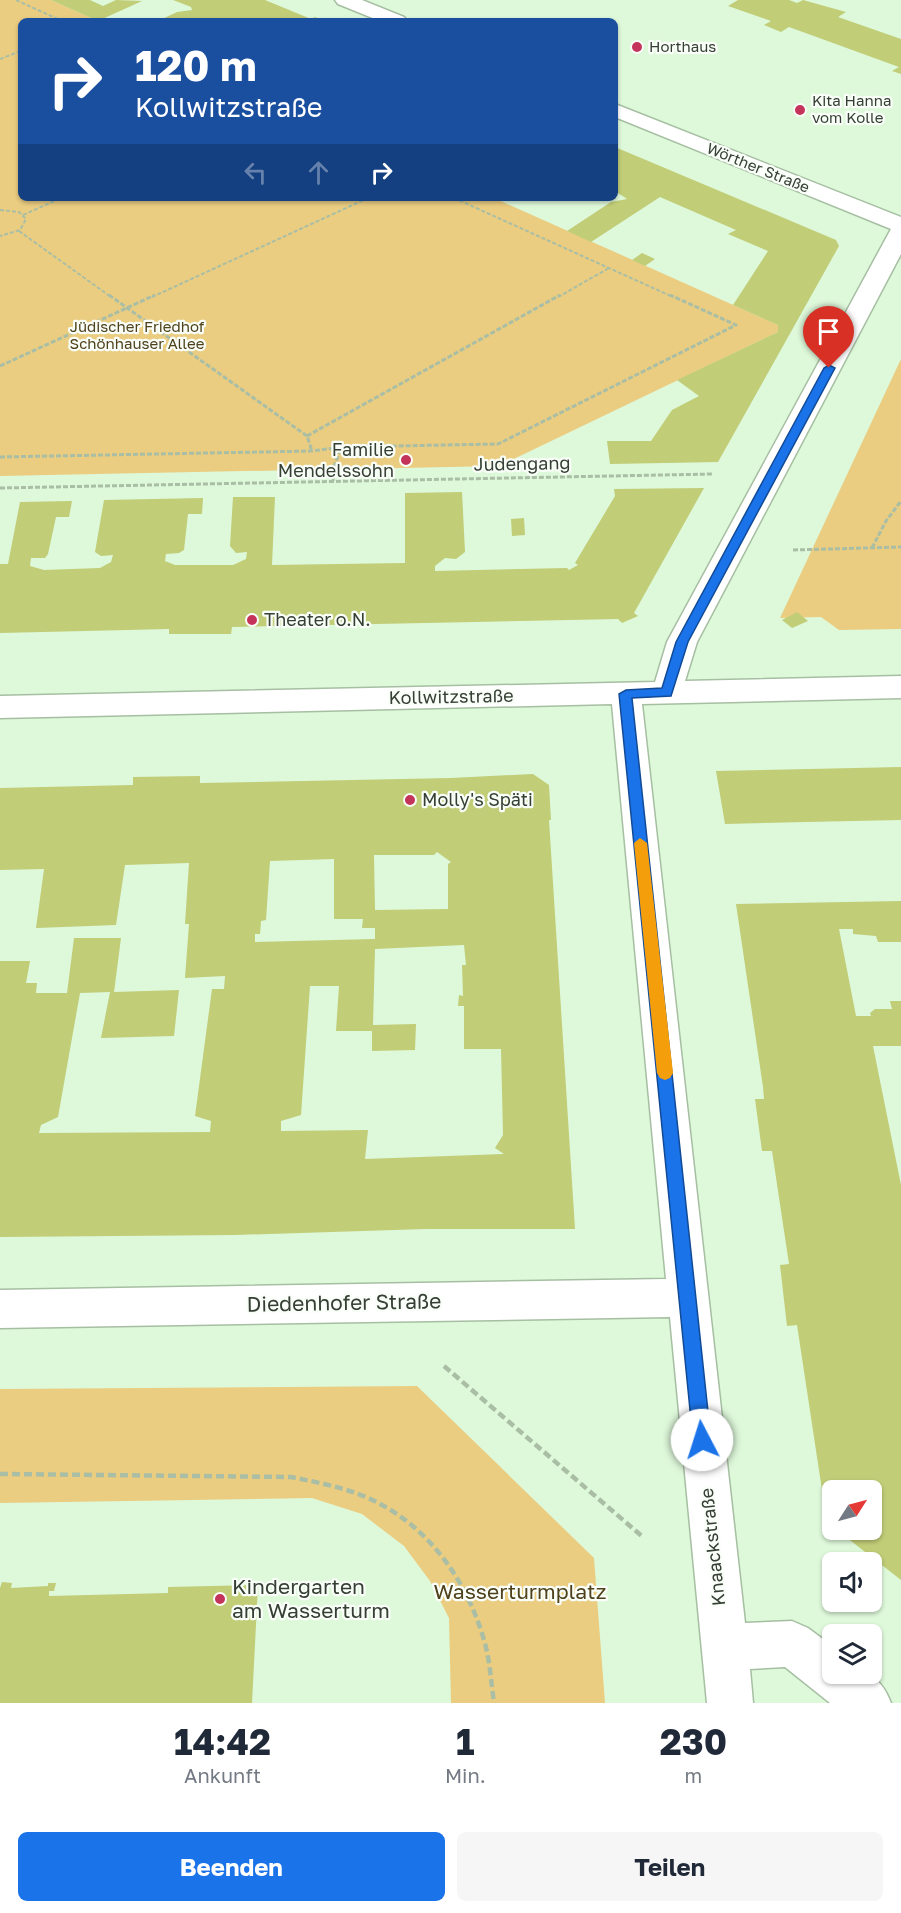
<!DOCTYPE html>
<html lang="de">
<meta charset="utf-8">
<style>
body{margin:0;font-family:"Golos Text",sans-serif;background:#f6f6f7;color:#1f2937;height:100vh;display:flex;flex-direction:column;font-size:22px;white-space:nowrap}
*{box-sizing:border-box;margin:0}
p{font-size:20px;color:#747a83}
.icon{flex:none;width:33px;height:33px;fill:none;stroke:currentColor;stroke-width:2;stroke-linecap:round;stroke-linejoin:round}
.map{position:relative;height:1703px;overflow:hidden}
.details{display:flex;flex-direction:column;background:#fff;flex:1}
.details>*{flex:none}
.guide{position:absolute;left:18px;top:18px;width:600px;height:183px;border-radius:9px;box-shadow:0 2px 4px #0004;background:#1a4fa0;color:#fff;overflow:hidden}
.needle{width:39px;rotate:54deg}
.buttons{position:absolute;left:822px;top:1480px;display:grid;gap:12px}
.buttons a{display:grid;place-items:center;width:60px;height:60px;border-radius:9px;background:#fff;box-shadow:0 2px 4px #0004;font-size:30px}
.pin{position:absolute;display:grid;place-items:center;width:51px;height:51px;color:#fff;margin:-62px -26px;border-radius:50% 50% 50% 0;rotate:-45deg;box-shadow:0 0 6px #0007}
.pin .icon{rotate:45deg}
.me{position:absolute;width:66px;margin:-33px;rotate:355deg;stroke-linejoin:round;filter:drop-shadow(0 0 4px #0008)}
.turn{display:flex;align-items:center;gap:21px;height:126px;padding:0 18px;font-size:27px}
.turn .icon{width:78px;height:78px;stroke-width:2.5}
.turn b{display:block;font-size:42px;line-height:51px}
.lanes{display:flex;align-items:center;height:57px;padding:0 18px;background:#0003;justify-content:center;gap:30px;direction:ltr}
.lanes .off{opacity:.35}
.eta{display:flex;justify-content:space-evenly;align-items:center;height:102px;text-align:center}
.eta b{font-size:36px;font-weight:700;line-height:42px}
.button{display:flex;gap:12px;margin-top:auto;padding:12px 18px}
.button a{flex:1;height:69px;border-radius:9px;background:#1a73e8;color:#fff;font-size:24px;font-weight:700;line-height:69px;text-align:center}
.button a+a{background:#f6f6f7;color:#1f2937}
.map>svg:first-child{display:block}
</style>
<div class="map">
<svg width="901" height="1703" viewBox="0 0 901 1703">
<rect width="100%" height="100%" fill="#def8da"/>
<path fill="#eacd81" d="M 0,0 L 51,0 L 98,21 L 21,21 L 21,198 L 494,198 L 778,325 L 778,332 L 499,466 L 0,476 Z
M 901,359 L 901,629 L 839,630 L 821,617 L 780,618 Z
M 417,1386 L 594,1558 L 605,1703 L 451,1703 L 449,1618 L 430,1581 L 404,1546 L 362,1514 L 312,1498 L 0,1503 L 0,1389 Z"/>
<path fill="#c1cd77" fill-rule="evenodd" d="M 51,0 L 90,0 L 103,6 L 116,0 L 142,1 L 98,21 Z
M 173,0 L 265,0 L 311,19 L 315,17 L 325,21 L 158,21 L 177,12 L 192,10 L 191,7 Z
M 738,0 L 789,0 L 797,3 L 803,0 L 846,12 L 838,17 L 901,39 L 901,74 L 892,71 L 899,67 L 789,27 L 781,32 L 764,25 L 771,21 L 728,6 Z
M 615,147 L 836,240 L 839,246 L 718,462 L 610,464 L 607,441 L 651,441 L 672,410 L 699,396 L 677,380 L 778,332 L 778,325 L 733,305 L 768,251 L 728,234 L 736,230 L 660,197 L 591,242 L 567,231 L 611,202 L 627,199 L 615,191 Z
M 642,253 L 655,259 L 645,266 L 632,260 Z
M 704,488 L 634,613 L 638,616 L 622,623 L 618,619 L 232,627 L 231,634 L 169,634 L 169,629 L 0,633 L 0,564 L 8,564 L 20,502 L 72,501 L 69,517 L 56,517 L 48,554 L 45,558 L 31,558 L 30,566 L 44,570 L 100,568 L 111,562 L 113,555 L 101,556 L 95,552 L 104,500 L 203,498 L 202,514 L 188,514 L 184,550 L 179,553 L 166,554 L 165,561 L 175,565 L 233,565 L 246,559 L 247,552 L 236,553 L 230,546 L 233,497 L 275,497 L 272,565 L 405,563 L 405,493 L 462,492 L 465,552 L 456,559 L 445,558 L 435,566 L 435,571 L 567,568 L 569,570 L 578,565 L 575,563 L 615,496 L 614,489 Z
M 524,518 L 525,535 L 512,536 L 511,519 Z
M 797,612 L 808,621 L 792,628 L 782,620 Z
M 901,767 L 901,820 L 806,822 L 725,824 L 716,771 Z
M 533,774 L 549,785 L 551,820 L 549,820 L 575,1229 L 425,1229 L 235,1235 L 0,1237 L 0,961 L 30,961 L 26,983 L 37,983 L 36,993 L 67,993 L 74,938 L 121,938 L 114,992 L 179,990 L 174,1036 L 101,1038 L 110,992 L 80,993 L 58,1117 L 41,1125 L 39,1133 L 210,1132 L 211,1121 L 195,1116 L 212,989 L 224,989 L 225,976 L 185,978 L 189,924 L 185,924 L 189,863 L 125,865 L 116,925 L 36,928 L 44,869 L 0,870 L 0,788 L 133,785 L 133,777 L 200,776 L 200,783 L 451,778 ZM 437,852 L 451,862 L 448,864 L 448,909 L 375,910 L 374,855 L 434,855 ZM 334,859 L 334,919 L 363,919 L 362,928 L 375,928 L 375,939 L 255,942 L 255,934 L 260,934 L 261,921 L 266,920 L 270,861 ZM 464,945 L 466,965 L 462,965 L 463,996 L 459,995 L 458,1006 L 464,1006 L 464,1049 L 501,1049 L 503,1135 L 495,1148 L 504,1154 L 365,1159 L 368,1130 L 281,1131 L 281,1121 L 301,1115 L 310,986 L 339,986 L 336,1031 L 372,1031 L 372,1051 L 415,1050 L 416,1024 L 373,1025 L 375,949 Z
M 901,901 L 901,942 L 878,942 L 876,936 L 853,934 L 853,929 L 839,929 L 856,1016 L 871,1016 L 870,1013 L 875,1009 L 892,1009 L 890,1001 L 901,1001 L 901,1046 L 873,1046 L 901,1185 L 901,1580 L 837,1530 L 872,1530 L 872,1491 L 832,1491 L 832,1527 L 827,1523 L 797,1325 L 787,1326 L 780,1265 L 789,1264 L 772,1151 L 762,1151 L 755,1099 L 764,1099 L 763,1087 L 736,904 Z
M 2,1582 L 12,1583 L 11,1588 L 48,1586 L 48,1583 L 56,1583 L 54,1591 L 49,1591 L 49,1596 L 168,1593 L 168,1587 L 258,1585 L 252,1703 L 0,1703 L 0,1588 Z"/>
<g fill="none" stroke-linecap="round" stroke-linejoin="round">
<g stroke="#a6bfa2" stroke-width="3">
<path id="minor" d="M 335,0 L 362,0 L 404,17 L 407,21 L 380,21 L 338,4 Z
M 615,104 L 901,217 L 901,254 L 697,642 L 685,681 L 901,676 L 901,698 L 642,704 L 745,1623 L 792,1621 L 808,1628 L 832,1646 L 832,1674 C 864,1674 878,1670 891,1703 L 830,1703 L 785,1667 L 750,1669 L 753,1703 L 707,1703 L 670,1317 L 0,1328 L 0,1290 L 666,1279 L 612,704 L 0,718 L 0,696 L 655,682 L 667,642 L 891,229 L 615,117 Z"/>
</g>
<path stroke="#a9bea5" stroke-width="2" stroke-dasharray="4 2" stroke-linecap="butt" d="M 16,0 L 62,21
M 0,59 L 21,51
M 454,198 L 673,297
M 0,210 L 19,212 L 26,219 L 20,230 L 0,236
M 23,215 L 61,198
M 19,231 L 111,297
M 152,297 L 368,198
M 558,297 L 609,268"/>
<path stroke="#a9bea5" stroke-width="3" stroke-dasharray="5 2" stroke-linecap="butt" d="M 109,295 L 307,436 L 312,451
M 0,366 L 155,295
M 307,436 L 560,295
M 0,457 L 312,451 L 341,447 L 498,444 L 736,325 L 670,295
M 333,481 L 333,469 L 341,448
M 0,488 L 712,474
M 872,548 L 886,521 L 901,501
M 793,550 L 901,547"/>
<path stroke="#a9bea5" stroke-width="4.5" stroke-dasharray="8 4" stroke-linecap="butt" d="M 444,1366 L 644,1538
M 0,1474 L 291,1477 C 316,1482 342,1487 366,1497 C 426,1523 466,1578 484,1640 C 490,1660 491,1682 494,1703"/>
<use href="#minor" fill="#fff" fill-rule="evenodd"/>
</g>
<path fill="#1a73e8" stroke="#114b97" stroke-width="1.5" d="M 829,365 L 835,368 L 688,642 L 671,696 L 632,698 L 711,1440 L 708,1447 L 702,1449 L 696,1447 L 693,1440 L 619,694 L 626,690 L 662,688 L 676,642 L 824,368 Z"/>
<path fill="#f59e0b" d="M 640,838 L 647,843 L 673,1073 L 670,1078 L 665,1080 L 660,1078 L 657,1073 L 634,843 Z"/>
<g fill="#c4345a" stroke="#f9fef8" stroke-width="2">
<circle cx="637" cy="47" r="6"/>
<circle cx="800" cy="110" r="6"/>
<circle cx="406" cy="460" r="6"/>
<circle cx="252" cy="620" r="6"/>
<circle cx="410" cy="800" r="6"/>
<circle cx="220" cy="1599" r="6"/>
</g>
<g text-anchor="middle" stroke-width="4.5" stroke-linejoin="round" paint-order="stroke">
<g font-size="15" fill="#353f33" stroke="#f9fef8" text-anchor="start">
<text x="649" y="52">Horthaus</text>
<text x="812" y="106">Kita Hanna<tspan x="812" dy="17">vom Kolle</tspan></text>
</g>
<g font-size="15" fill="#353f33" stroke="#f9fef8">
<text transform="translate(758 168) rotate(22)" y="5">Wörther Straße</text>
</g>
<g font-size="15" fill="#4e411c" stroke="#f9fef8">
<text x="137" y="332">Jüdischer Friedhof<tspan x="137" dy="17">Schönhauser Allee</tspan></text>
</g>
<g font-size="18" fill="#353f33" stroke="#f9fef8" text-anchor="start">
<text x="394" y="456" text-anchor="end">Familie<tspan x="394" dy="21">Mendelssohn</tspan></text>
<text x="264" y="626">Theater o.N.</text>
<text x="422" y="806">Molly's Späti</text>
</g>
<g font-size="18" fill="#353f33" stroke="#f9fef8">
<text transform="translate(522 464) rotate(-1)" y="6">Judengang</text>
<text transform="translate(451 697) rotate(-1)" y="6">Kollwitzstraße</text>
<text transform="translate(713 1547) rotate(-96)" y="6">Knaackstraße</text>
</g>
<g font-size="21" fill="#353f33" stroke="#f9fef8">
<text transform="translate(344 1303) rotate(-1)" y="7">Diedenhofer Straße</text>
</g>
<g font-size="21" fill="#353f33" stroke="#f9fef8" text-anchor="start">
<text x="232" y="1594">Kindergarten<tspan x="232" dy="24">am Wasserturm</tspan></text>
</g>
<g font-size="21" fill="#4e411c" stroke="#f9fef8">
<text x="520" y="1599">Wasserturmplatz</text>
</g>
</g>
</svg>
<div class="buttons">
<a><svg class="needle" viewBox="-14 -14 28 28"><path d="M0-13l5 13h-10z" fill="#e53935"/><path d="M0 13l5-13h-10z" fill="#747a83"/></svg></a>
<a><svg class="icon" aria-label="sound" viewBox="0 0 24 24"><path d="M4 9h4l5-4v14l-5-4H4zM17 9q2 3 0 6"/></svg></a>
<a><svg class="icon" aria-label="layers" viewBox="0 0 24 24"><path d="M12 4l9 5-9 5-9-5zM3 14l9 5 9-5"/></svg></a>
</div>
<div class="pin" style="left:829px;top:368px;background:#d93025"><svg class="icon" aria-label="arrive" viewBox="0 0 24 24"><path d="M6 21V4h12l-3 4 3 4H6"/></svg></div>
<svg class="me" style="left:702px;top:1440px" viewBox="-20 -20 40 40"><circle r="19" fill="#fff"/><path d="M0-13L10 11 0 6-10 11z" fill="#1a73e8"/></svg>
<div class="guide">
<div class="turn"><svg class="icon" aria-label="right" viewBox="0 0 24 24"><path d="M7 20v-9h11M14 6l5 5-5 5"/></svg><div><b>120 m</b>Kollwitzstraße</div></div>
<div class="lanes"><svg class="icon off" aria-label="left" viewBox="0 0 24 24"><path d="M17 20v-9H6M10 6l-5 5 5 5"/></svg><svg class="icon off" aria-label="ahead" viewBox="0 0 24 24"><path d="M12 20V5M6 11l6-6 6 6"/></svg><svg class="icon" aria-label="right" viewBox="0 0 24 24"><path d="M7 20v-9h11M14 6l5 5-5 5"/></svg></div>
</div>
</div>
<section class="details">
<div class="eta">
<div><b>14:42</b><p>Ankunft</p></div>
<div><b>1</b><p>Min.</p></div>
<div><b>230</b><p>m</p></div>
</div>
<div class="button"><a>Beenden</a><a>Teilen</a></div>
</section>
